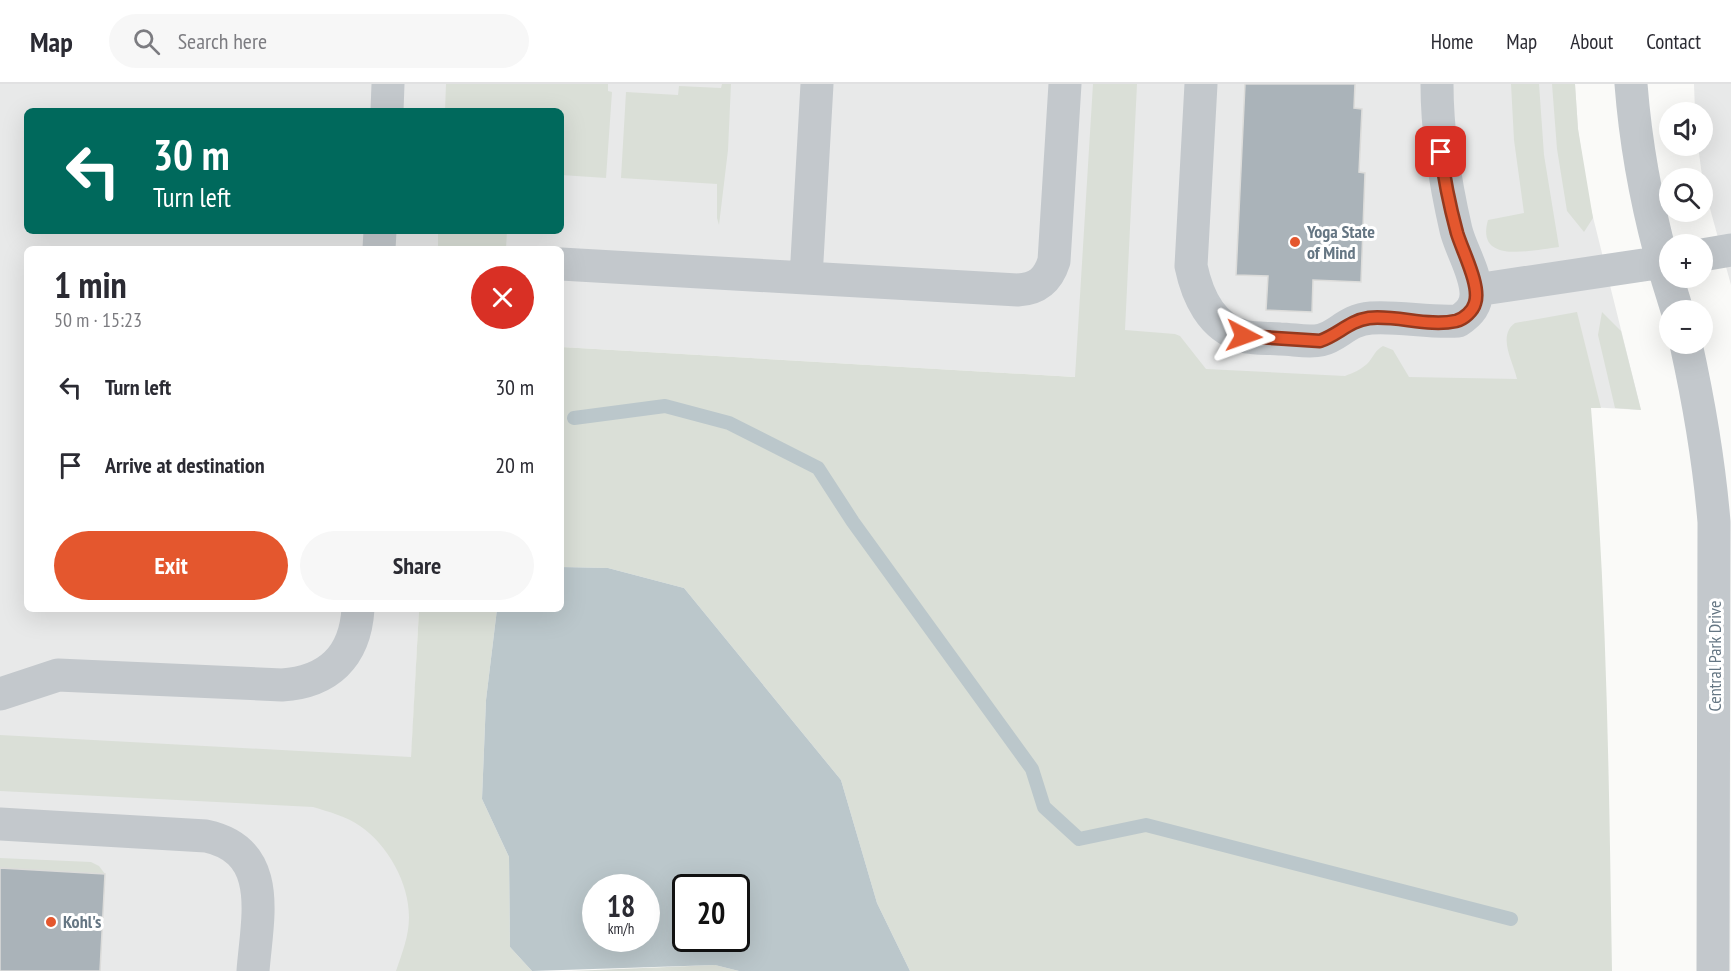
<!DOCTYPE html>
<meta charset="utf-8">
<style>
body{margin:0;font-family:"PT Sans Narrow",sans-serif;background:#f7f7f7;color:#2b2b33;height:100vh;display:flex;flex-direction:column;font-size:22px;white-space:nowrap}
*{box-sizing:border-box;margin:0}
p{font-size:20px;color:#7c7c81}
.icon{flex:none;width:33px;height:33px;fill:none;stroke:currentColor;stroke-width:2;stroke-linecap:round;stroke-linejoin:round}
.map{position:relative;flex:1;overflow:hidden}
.details{position:absolute;left:24px;top:162px;width:540px;height:366px;display:flex;flex-direction:column;background:#fff;border-radius:9px;box-shadow:0 6px 24px #0002}
.details>*{flex:none}
.banner{position:absolute;left:24px;top:24px;width:540px;height:126px;border-radius:9px;box-shadow:0 6px 24px #0002;background:#00695c;color:#fff;overflow:hidden}
.tools{position:absolute;left:1659px;top:18px;display:grid;gap:12px}
.tools a{display:grid;place-items:center;width:54px;height:54px;border-radius:50%;background:#fff;box-shadow:0 6px 24px #0002;font-size:30px}
.speed{position:absolute;left:582px;top:790px;display:flex;gap:12px;font-size:30px;font-weight:700;text-align:center}
.speed>*{display:grid;place-content:center;width:78px;height:78px;border-radius:50%;background:#fff;box-shadow:0 6px 24px #0002;line-height:1}
.speed small{font-size:15px;font-weight:400}
.speed .limit{border:3px solid #111;border-radius:9px;background:#fff;color:#111}
.pin{position:absolute;display:grid;place-items:center;width:51px;height:51px;color:#fff;margin:-26px;border-radius:12px;box-shadow:0 3px 9px #0006}
.me{position:absolute;width:66px;margin:-33px;rotate:94deg;stroke-linejoin:round;filter:drop-shadow(0 0 4px #0008)}
.turn{display:flex;align-items:center;gap:21px;height:126px;padding:0 30px;font-size:27px}
.turn .icon{width:78px;height:78px;stroke-width:2.5}
.turn b{display:block;font-size:42px;line-height:51px}
.round{display:grid;place-items:center;flex:none;width:63px;height:63px;border-radius:32px;background:#f7f7f7}
.head{display:flex;align-items:center;justify-content:space-between;height:102px;padding:0 30px}
h1{font-size:36px;font-weight:700;line-height:45px}
.action{display:flex;gap:12px;margin-top:auto;padding:12px 30px}
.action a{flex:1;height:69px;border-radius:36px;background:#e4572e;color:#fff;font-size:24px;font-weight:700;line-height:69px;text-align:center}
.action a+a{background:#f7f7f7;color:#2b2b33}
ul{padding:0;list-style:none}
li{display:flex;align-items:center;gap:18px;height:78px;padding:0 30px}
li div{flex:1}
li b{display:block;font-size:22px}
li em{font-style:normal}
header{display:flex;align-items:center;gap:36px;box-sizing:border-box;height:84px;padding:0 30px;background:#fff;border-bottom:2px solid #e1e1e2}
header strong{font-size:28px}
nav{display:flex;gap:33px;margin-inline-start:auto;font-size:21px}
.search{width:420px;height:54px;background:#f7f7f7;display:flex;align-items:center;gap:15px;box-sizing:border-box;padding:0 21px;border-radius:33px;color:#7c7c81;font-size:22px}
.map>svg:first-child{display:block}
</style>
<header>
<strong>Map</strong>
<div class="search"><svg class="icon" aria-label="search" viewBox="0 0 24 24"><circle cx="10" cy="10" r="6"/><path d="M15 15l6 6"/></svg>Search here</div>
<nav><a>Home</a><a>Map</a><a>About</a><a>Contact</a></nav>
</header>
<div class="map">
<svg width="1731" height="887" viewBox="0 0 1731 887">
<rect width="100%" height="100%" fill="#fafaf8"/>
<path fill="#e8e9e9" fill-rule="evenodd" d="M 0,0 L 1575,0 L 1578,45 L 1588,113 L 1641,326 L 561,263 L 561,165 L 27,165 L 27,525 L 419,525 L 408,740 L 426,887 L 0,887 ZM 27,27 L 561,27 L 561,147 L 27,147 Z
M 1694,0 L 1731,0 L 1731,201 L 1703,99 L 1698,62 L 1702,62 L 1702,28 L 1695,28 Z"/>
<path fill="#dadfd7" d="M 446,0 L 608,0 L 608,7 L 612,8 L 606,94 L 561,91 L 561,27 L 445,27 Z
M 722,0 L 731,0 L 728,66 L 719,141 L 717,134 L 717,100 L 621,94 L 626,8 L 678,11 L 679,2 L 721,4 Z
M 1093,0 L 1137,0 L 1125,246 L 1175,250 L 1180,252 L 1206,285 L 1345,292 C 1353,289 1360,286 1367,280 C 1373,274 1375,266 1383,262 L 1393,266 L 1409,293 L 1517,295 C 1513,277 1497,252 1515,239 L 1577,228 L 1601,324 L 1591,324 C 1607,511 1609,699 1612,887 L 910,887 L 877,819 L 841,696 L 684,504 L 608,484 L 561,483 L 561,263 L 1075,293 Z
M 1511,0 L 1539,0 L 1544,71 L 1559,163 C 1533,166 1475,181 1488,136 L 1524,129 L 1514,56 Z
M 1552,0 L 1575,0 L 1578,45 L 1593,134 L 1584,148 L 1567,127 L 1557,65 Z
M 438,147 L 507,147 L 506,165 L 438,165 Z
M 1602,228 L 1621,247 L 1641,326 L 1615,324 L 1598,251 Z
M 419,525 L 497,525 L 486,616 L 482,715 L 509,773 L 510,863 L 532,887 L 396,887 C 402,869 409,852 409,833 C 409,799 388,761 360,742 C 346,732 329,728 313,723 L 0,707 L 0,651 L 411,673 Z
M 0,774 L 91,778 L 99,782 L 105,790 L 0,784 Z
M 715,881 L 739,887 L 571,887 Z"/>
<path fill="#bbc7cb" fill-rule="evenodd" d="M 561,483 L 608,484 L 684,504 L 841,696 L 877,819 L 910,887 L 739,887 L 715,881 L 532,887 L 510,863 L 509,773 L 482,715 L 486,616 L 497,525 L 561,525 ZM 596,804 L 646,804 L 646,855 L 596,855 ZM 686,804 L 736,804 L 736,855 L 686,855 Z"/>
<g fill="none" stroke-linecap="round" stroke-linejoin="round">
<path stroke="#bbc7cb" stroke-width="14" d="M 574,334 L 665,322 L 729,339 L 818,384 L 853,438 L 1032,685 L 1044,723 L 1079,755 L 1146,741 L 1511,835"/>
</g>
<path fill="#aab3b9" stroke="#dcdcda" stroke-width="1.5" d="M 1245,0 L 1355,0 L 1354,24 L 1362,25 L 1359,88 L 1365,89 L 1361,198 L 1313,196 L 1312,228 L 1266,226 L 1268,192 L 1236,191 Z
M 0,784 L 105,790 L 100,887 L 0,887 Z"/>
<g fill="none" stroke-linecap="round" stroke-linejoin="round">
<path stroke="#c3c8cc" stroke-width="33" d="M 1201,0 L 1191,182 C 1197,211 1211,243 1243,252 C 1254,255 1268,254 1280,255 C 1293,255 1308,259 1321,256 C 1339,252 1346,236 1371,234 C 1400,232 1429,239 1458,237 C 1469,230 1477,222 1476,208 C 1475,187 1461,166 1456,146 C 1445,98 1437,50 1437,0
M 1631,0 C 1637,78 1653,152 1677,226
M 387,27 L 388,0
M 379,165 L 380,147
M 1702,171 L 1731,166
M 561,180 L 806,194 L 817,0
M 806,194 L 1018,206 C 1038,205 1048,196 1054,177 L 1065,0
M 1476,206 L 1670,177
M 1686,260 C 1699,319 1709,377 1714,438 L 1713,887
M 0,610 L 58,591 L 282,601 C 328,598 355,573 358,525
M 0,740 L 206,752 C 275,767 257,834 253,887"/>
</g>
<g fill="none" stroke-linecap="round" stroke-linejoin="round">
<g stroke="#94391e" stroke-width="15">
<path id="route" d="M 1244,252 L 1320,257 C 1338,251 1349,237 1369,234 C 1397,231 1428,243 1456,237 C 1464,235 1473,227 1475,219 C 1481,202 1462,166 1457,149 C 1450,123 1444,95 1441,68"/>
</g>
<use href="#route" stroke="#e4572e" stroke-width="10"/>
</g>
<g fill="#e4572e" stroke="#fff" stroke-width="2">
<circle cx="1295" cy="158" r="6"/>
<circle cx="51" cy="838" r="6"/>
</g>
<g text-anchor="middle" stroke-width="6" stroke-linejoin="round" paint-order="stroke">
<g font-size="18" font-weight="bold" fill="#657683" stroke="#fff" text-anchor="start">
<text x="1307" y="154">Yoga State<tspan x="1307" dy="21">of Mind</tspan></text>
<text x="63" y="844">Kohl's</text>
</g>
<g font-size="18" fill="#657683" stroke="#fff">
<text transform="translate(1715 572) rotate(-90)" y="6">Central Park Drive</text>
</g>
</g>
</svg>
<div class="tools">
<a><svg class="icon" aria-label="sound" viewBox="0 0 24 24"><path d="M4 9h4l5-4v14l-5-4H4zM17 9q2 3 0 6"/></svg></a>
<a><svg class="icon" aria-label="search" viewBox="0 0 24 24"><circle cx="10" cy="10" r="6"/><path d="M15 15l6 6"/></svg></a>
<a>+</a>
<a>−</a>
</div>
<div class="speed"><div>18<small>km/h</small></div><div class="limit">20</div></div>
<div class="pin" style="left:1441px;top:68px;background:#d93025"><svg class="icon" aria-label="arrive" viewBox="0 0 24 24"><path d="M6 21V4h12l-3 4 3 4H6"/></svg></div>
<svg class="me" style="left:1244px;top:252px" viewBox="-20 -20 40 40"><path d="M0-17L14 15 0 8-14 15z" fill="#e4572e" stroke="#fff" stroke-width="4"/></svg>
<div class="banner">
<div class="turn"><svg class="icon" aria-label="left" viewBox="0 0 24 24"><path d="M17 20v-9H6M10 6l-5 5 5 5"/></svg><div><b>30 m</b>Turn left</div></div>
</div>
<section class="details">
<div class="head"><div><h1>1 min</h1><p>50 m · 15:23</p></div><a class="round" style="background:#d93025;color:#fff"><svg class="icon" aria-label="close" viewBox="0 0 24 24"><path d="M6 6l12 12M18 6L6 18"/></svg></a></div>
<ul>
<li><svg class="icon" aria-label="left" viewBox="0 0 24 24"><path d="M17 20v-9H6M10 6l-5 5 5 5"/></svg><div><b>Turn left</b></div><em>30 m</em></li>
<li><svg class="icon" aria-label="arrive" viewBox="0 0 24 24"><path d="M6 21V4h12l-3 4 3 4H6"/></svg><div><b>Arrive at destination</b></div><em>20 m</em></li>
</ul>
<div class="action"><a>Exit</a><a>Share</a></div>
</section>
</div>
